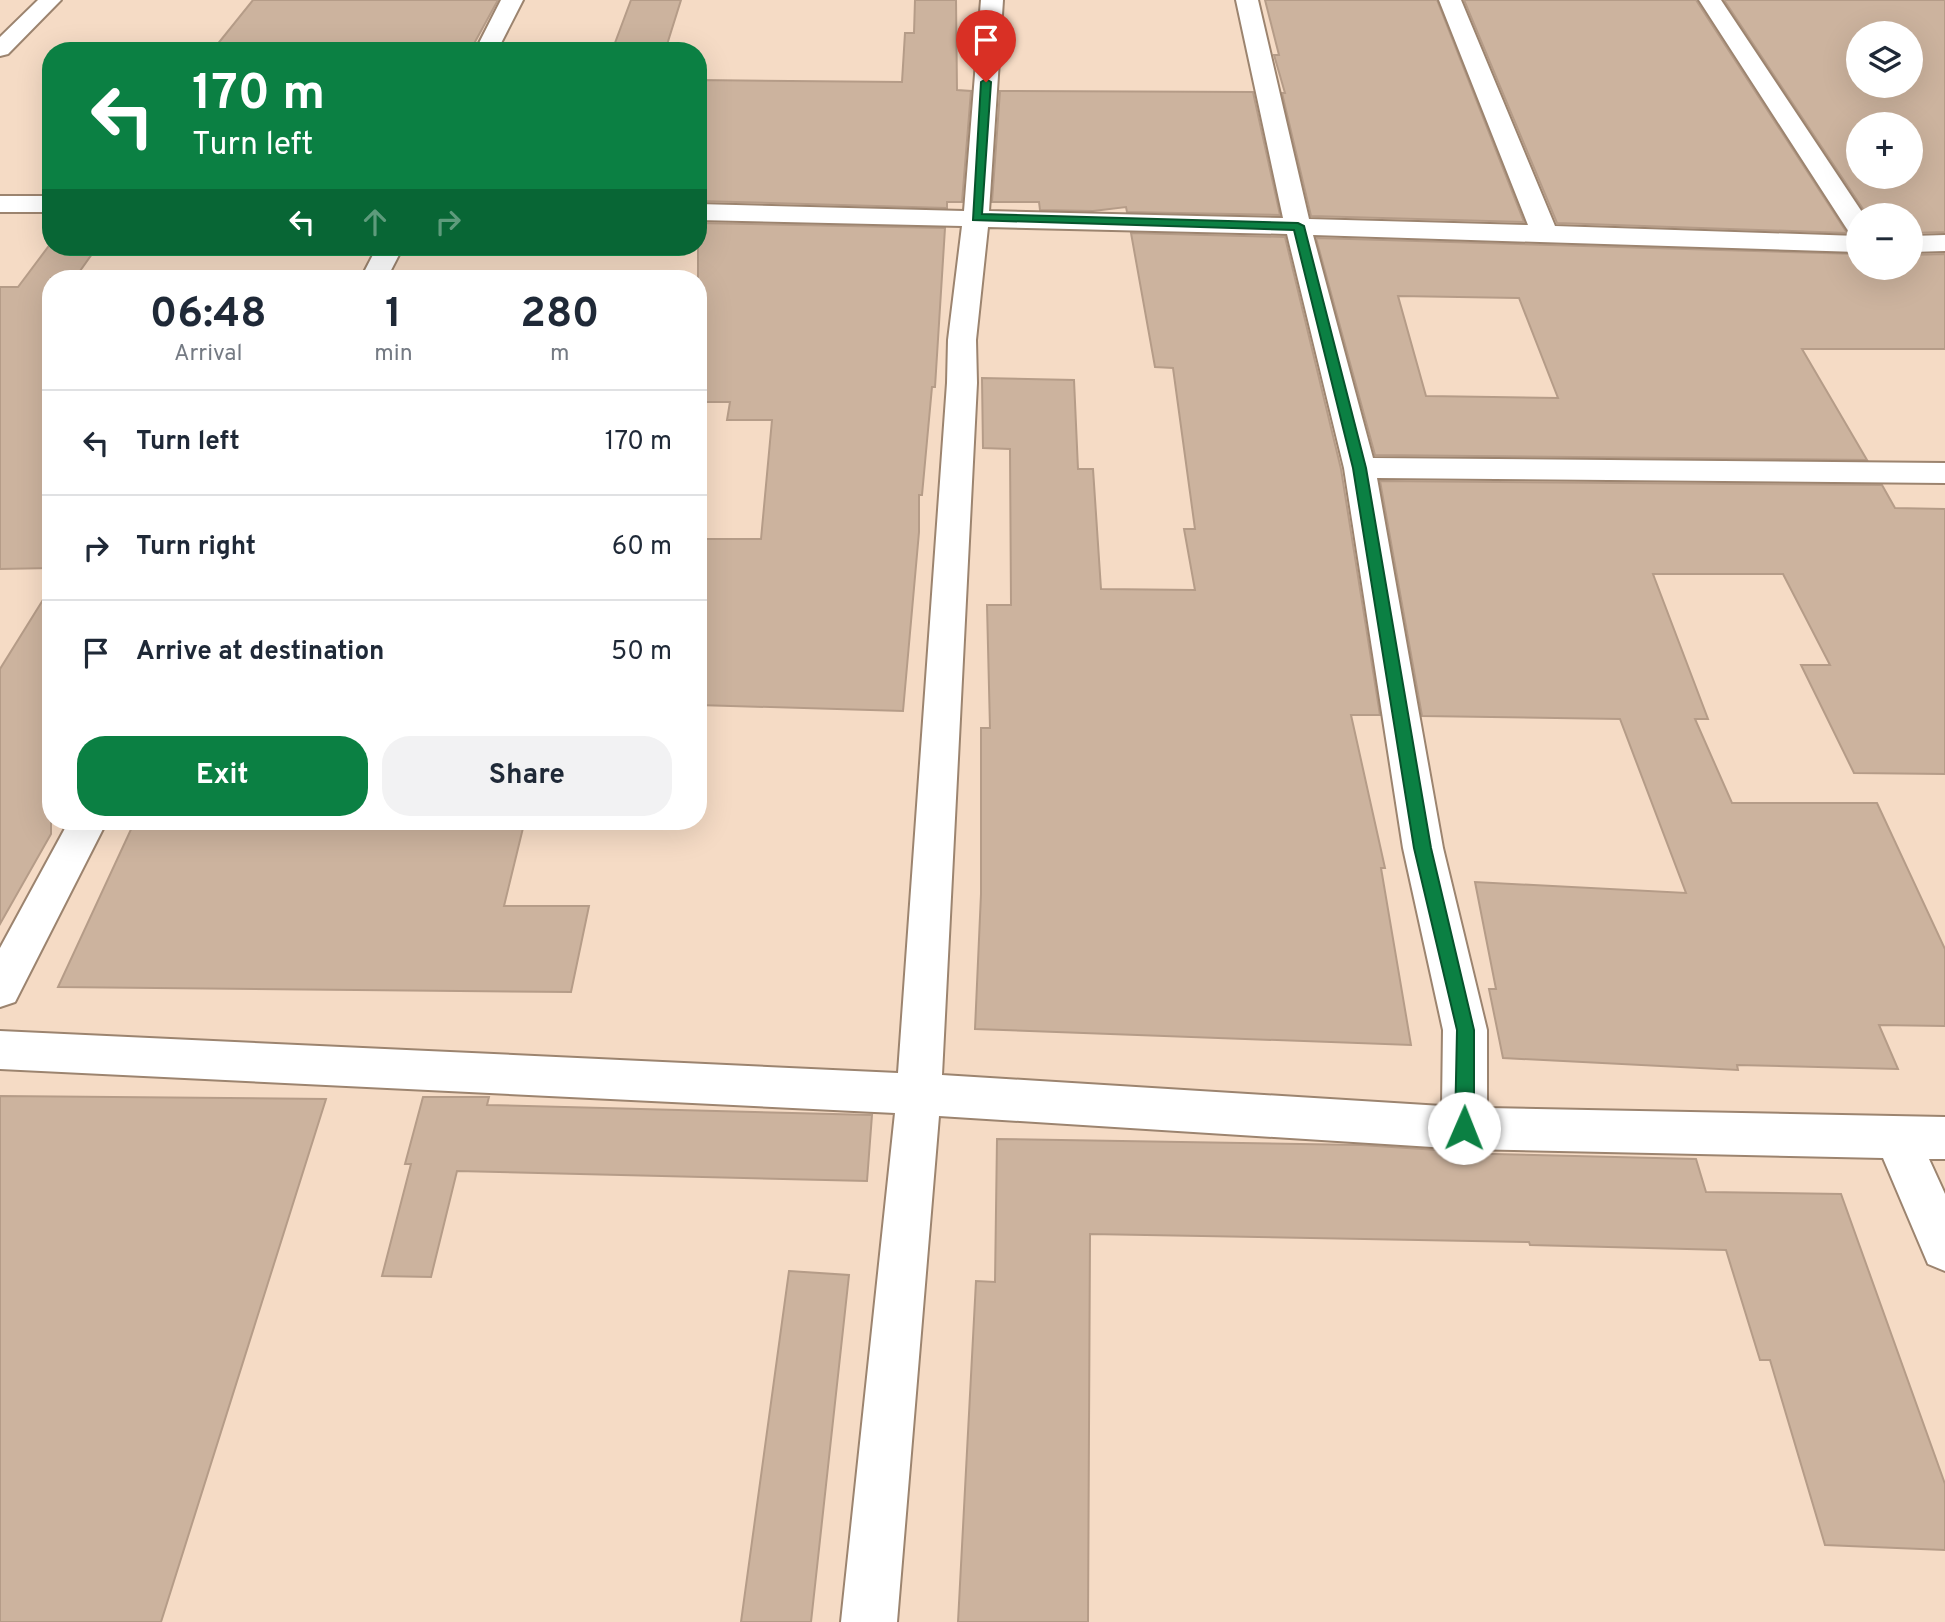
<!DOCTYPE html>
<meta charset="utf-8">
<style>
body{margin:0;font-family:Overpass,sans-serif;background:#f2f2f3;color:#1f2937;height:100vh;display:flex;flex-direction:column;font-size:26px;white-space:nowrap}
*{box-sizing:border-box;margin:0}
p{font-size:23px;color:#747a83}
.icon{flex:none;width:38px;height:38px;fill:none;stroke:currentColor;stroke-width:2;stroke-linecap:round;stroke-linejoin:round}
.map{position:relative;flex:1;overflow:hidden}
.side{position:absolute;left:42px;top:270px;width:665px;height:560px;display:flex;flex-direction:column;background:#fff;border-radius:28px;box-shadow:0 7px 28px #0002}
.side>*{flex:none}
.hud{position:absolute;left:42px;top:42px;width:665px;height:214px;border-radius:28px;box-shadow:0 7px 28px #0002;background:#0b8043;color:#fff;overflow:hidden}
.buttons{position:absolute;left:1846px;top:21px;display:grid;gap:14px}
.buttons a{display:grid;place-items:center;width:77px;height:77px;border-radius:50%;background:#fff;box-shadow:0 7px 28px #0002;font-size:35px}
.pin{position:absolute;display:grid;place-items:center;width:60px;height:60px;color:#fff;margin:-72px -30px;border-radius:50% 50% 50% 0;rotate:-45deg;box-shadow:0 0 7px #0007}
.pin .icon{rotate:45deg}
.me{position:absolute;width:77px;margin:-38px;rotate:1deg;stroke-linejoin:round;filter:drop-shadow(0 0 5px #0008)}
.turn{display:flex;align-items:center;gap:24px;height:147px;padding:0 35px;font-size:32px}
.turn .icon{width:91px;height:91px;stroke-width:2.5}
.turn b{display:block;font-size:49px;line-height:60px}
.lanes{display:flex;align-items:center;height:66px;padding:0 35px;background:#0003;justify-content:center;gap:35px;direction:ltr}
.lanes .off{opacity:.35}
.eta{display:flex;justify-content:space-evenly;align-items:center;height:119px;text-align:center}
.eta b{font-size:42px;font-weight:700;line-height:49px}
.action{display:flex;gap:14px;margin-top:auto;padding:14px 35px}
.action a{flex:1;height:80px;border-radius:28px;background:#0b8043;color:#fff;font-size:28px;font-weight:700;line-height:80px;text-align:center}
.action a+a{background:#f2f2f3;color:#1f2937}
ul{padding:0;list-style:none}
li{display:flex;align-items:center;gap:21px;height:105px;padding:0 35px;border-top:2px solid #e0e1e3}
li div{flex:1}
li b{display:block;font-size:26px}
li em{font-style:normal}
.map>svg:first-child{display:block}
</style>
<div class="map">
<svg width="1945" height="1622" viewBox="0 0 1945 1622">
<rect width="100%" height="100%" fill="#f5dbc5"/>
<path fill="#ccb39e" stroke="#b59c88" stroke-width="2" fill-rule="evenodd" d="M 253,0 L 498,0 L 470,51 L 212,51 Z
M 631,0 L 681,0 L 665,51 L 612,51 Z
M 915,0 L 956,0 L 957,90 L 971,91 L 962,202 L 947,202 L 947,208 L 698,201 L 698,80 L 902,82 L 905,33 L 914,33 Z
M 1265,0 L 1437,0 L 1524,222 L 1311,216 L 1282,93 L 1285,93 L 1274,55 L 1279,55 Z
M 1464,0 L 1696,0 L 1847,233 L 1557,223 Z
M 1724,0 L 1945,0 L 1945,232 L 1911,233 L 1911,215 L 1867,215 ZM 1858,33 L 1911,33 L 1911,86 L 1858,86 ZM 1858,124 L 1911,124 L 1911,177 L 1858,177 Z
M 1000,91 L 1253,92 L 1280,215 L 1127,212 L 1126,207 L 1093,211 L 1040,210 L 1039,202 L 992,202 Z
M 698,223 L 945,228 L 935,387 L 932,387 L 922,495 L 919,495 L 919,532 L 903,711 L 698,705 L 698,539 L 761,539 L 772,420 L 727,420 L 730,402 L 698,402 Z
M 1131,233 L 1285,237 L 1341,469 L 1380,715 L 1351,715 L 1385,868 L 1381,868 L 1411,1045 L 975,1029 L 981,894 L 981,728 L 990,728 L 987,605 L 1011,605 L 1010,449 L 983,448 L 982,378 L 1074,380 L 1078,469 L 1093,469 L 1101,589 L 1195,590 L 1184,529 L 1195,529 L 1173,368 L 1155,367 Z
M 1316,238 L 1858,254 L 1858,268 L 1911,268 L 1911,255 L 1945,254 L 1945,349 L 1802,349 L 1867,460 L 1375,455 ZM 1398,296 L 1519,298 L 1558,398 L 1426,396 Z
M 51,243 L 51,247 L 97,247 L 75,278 L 51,278 L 51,568 L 0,569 L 0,287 L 18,287 Z
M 1380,481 L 1882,485 L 1895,508 L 1945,509 L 1945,774 L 1854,773 L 1801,665 L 1830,665 L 1783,574 L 1653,574 L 1708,719 L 1695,719 L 1732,803 L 1877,803 L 1945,949 L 1945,1026 L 1879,1025 L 1898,1069 L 1737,1065 L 1738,1070 L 1503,1058 L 1489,989 L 1496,989 L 1475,882 L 1686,893 L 1620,719 L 1422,716 Z
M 51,587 L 51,834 L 0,924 L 0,669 Z
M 133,825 L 523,828 L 504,906 L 589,906 L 571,992 L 58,987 Z
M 0,1096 L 326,1099 L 161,1622 L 0,1622 Z
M 423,1097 L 489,1097 L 487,1105 L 872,1115 L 867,1181 L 457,1171 L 431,1277 L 382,1276 L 411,1164 L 405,1164 Z
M 997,1139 L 1361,1145 L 1453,1151 L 1453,1153 L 1696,1159 L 1706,1192 L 1841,1194 L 1945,1484 L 1945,1550 L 1825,1545 L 1770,1360 L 1760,1360 L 1726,1250 L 1530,1245 L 1529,1242 L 1090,1234 L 1088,1622 L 958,1622 L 976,1281 L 995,1282 Z
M 789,1271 L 849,1275 L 811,1622 L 741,1622 Z"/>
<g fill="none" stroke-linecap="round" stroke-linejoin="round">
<g stroke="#9c846f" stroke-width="4">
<path id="minor" d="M 38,0 L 61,0 L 8,54 L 0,56 L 0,37 Z
M 501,0 L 523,0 L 497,51 L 475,51 Z
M 981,0 L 1003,0 L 989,211 L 1283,218 L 1236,0 L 1258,0 L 1309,219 L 1528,225 L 1439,0 L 1461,0 L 1555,226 L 1858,236 L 1858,252 L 1313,235 L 1373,458 L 1945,463 L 1945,483 L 1377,478 L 1443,848 L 1487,1030 L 1487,1108 L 1945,1117 L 1945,1159 L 1929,1159 L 1945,1194 L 1945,1271 L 1928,1264 L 1883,1158 L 1464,1149 L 939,1116 L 897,1622 L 841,1622 L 895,1113 L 0,1069 L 0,1031 L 898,1073 L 947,383 L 948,340 L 962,226 L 698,220 L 698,204 L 964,211 ZM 988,227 L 1287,234 L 1344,468 L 1403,848 L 1443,1030 L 1442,1106 L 942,1075 L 977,383 L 976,340 Z
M 1699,0 L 1721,0 L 1864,215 L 1858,215 L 1858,234 L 1849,232 L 1845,226 Z
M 0,196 L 51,196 L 51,212 L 0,212 Z
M 1945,235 L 1945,251 L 1911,252 L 1911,236 Z
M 377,247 L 403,247 L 387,278 L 361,278 Z
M 69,821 L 107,821 L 15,1002 L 0,1007 L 0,948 Z"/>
</g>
<use href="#minor" fill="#fff" fill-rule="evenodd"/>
</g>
<path fill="#0b8043" stroke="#07532c" stroke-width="2" d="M 986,79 L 991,82 L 982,214 L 1298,223 L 1304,226 L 1366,468 L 1431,848 L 1474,1030 L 1474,1128 L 1471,1134 L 1464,1136 L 1458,1134 L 1455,1128 L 1457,1030 L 1414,848 L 1353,468 L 1294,230 L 973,220 L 981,82 Z"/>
</svg>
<div class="buttons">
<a><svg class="icon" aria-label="layers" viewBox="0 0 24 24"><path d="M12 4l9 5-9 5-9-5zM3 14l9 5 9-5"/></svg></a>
<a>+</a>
<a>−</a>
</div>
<div class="pin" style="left:986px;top:82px;background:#d93025"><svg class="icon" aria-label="arrive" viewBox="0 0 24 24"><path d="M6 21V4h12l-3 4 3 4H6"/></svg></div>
<svg class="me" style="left:1464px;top:1128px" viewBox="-20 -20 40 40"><circle r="19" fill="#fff"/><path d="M0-13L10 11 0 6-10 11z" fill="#0b8043"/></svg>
<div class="hud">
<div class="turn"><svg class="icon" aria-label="left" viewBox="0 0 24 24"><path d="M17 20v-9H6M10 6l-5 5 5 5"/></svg><div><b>170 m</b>Turn left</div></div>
<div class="lanes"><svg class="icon" aria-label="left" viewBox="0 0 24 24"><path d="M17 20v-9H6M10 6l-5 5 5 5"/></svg><svg class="icon off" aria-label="ahead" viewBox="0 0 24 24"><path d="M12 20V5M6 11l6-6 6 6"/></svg><svg class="icon off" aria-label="right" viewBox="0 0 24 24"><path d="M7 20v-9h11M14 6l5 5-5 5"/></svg></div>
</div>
<section class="side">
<div class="eta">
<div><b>06:48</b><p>Arrival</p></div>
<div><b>1</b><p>min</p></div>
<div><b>280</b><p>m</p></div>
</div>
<ul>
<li><svg class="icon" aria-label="left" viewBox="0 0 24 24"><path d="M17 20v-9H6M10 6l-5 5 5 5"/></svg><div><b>Turn left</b></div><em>170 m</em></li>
<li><svg class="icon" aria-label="right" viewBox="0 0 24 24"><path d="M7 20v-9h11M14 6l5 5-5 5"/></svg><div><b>Turn right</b></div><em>60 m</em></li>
<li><svg class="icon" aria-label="arrive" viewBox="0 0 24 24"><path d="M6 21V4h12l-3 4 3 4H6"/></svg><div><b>Arrive at destination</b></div><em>50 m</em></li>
</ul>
<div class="action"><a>Exit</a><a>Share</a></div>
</section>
</div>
